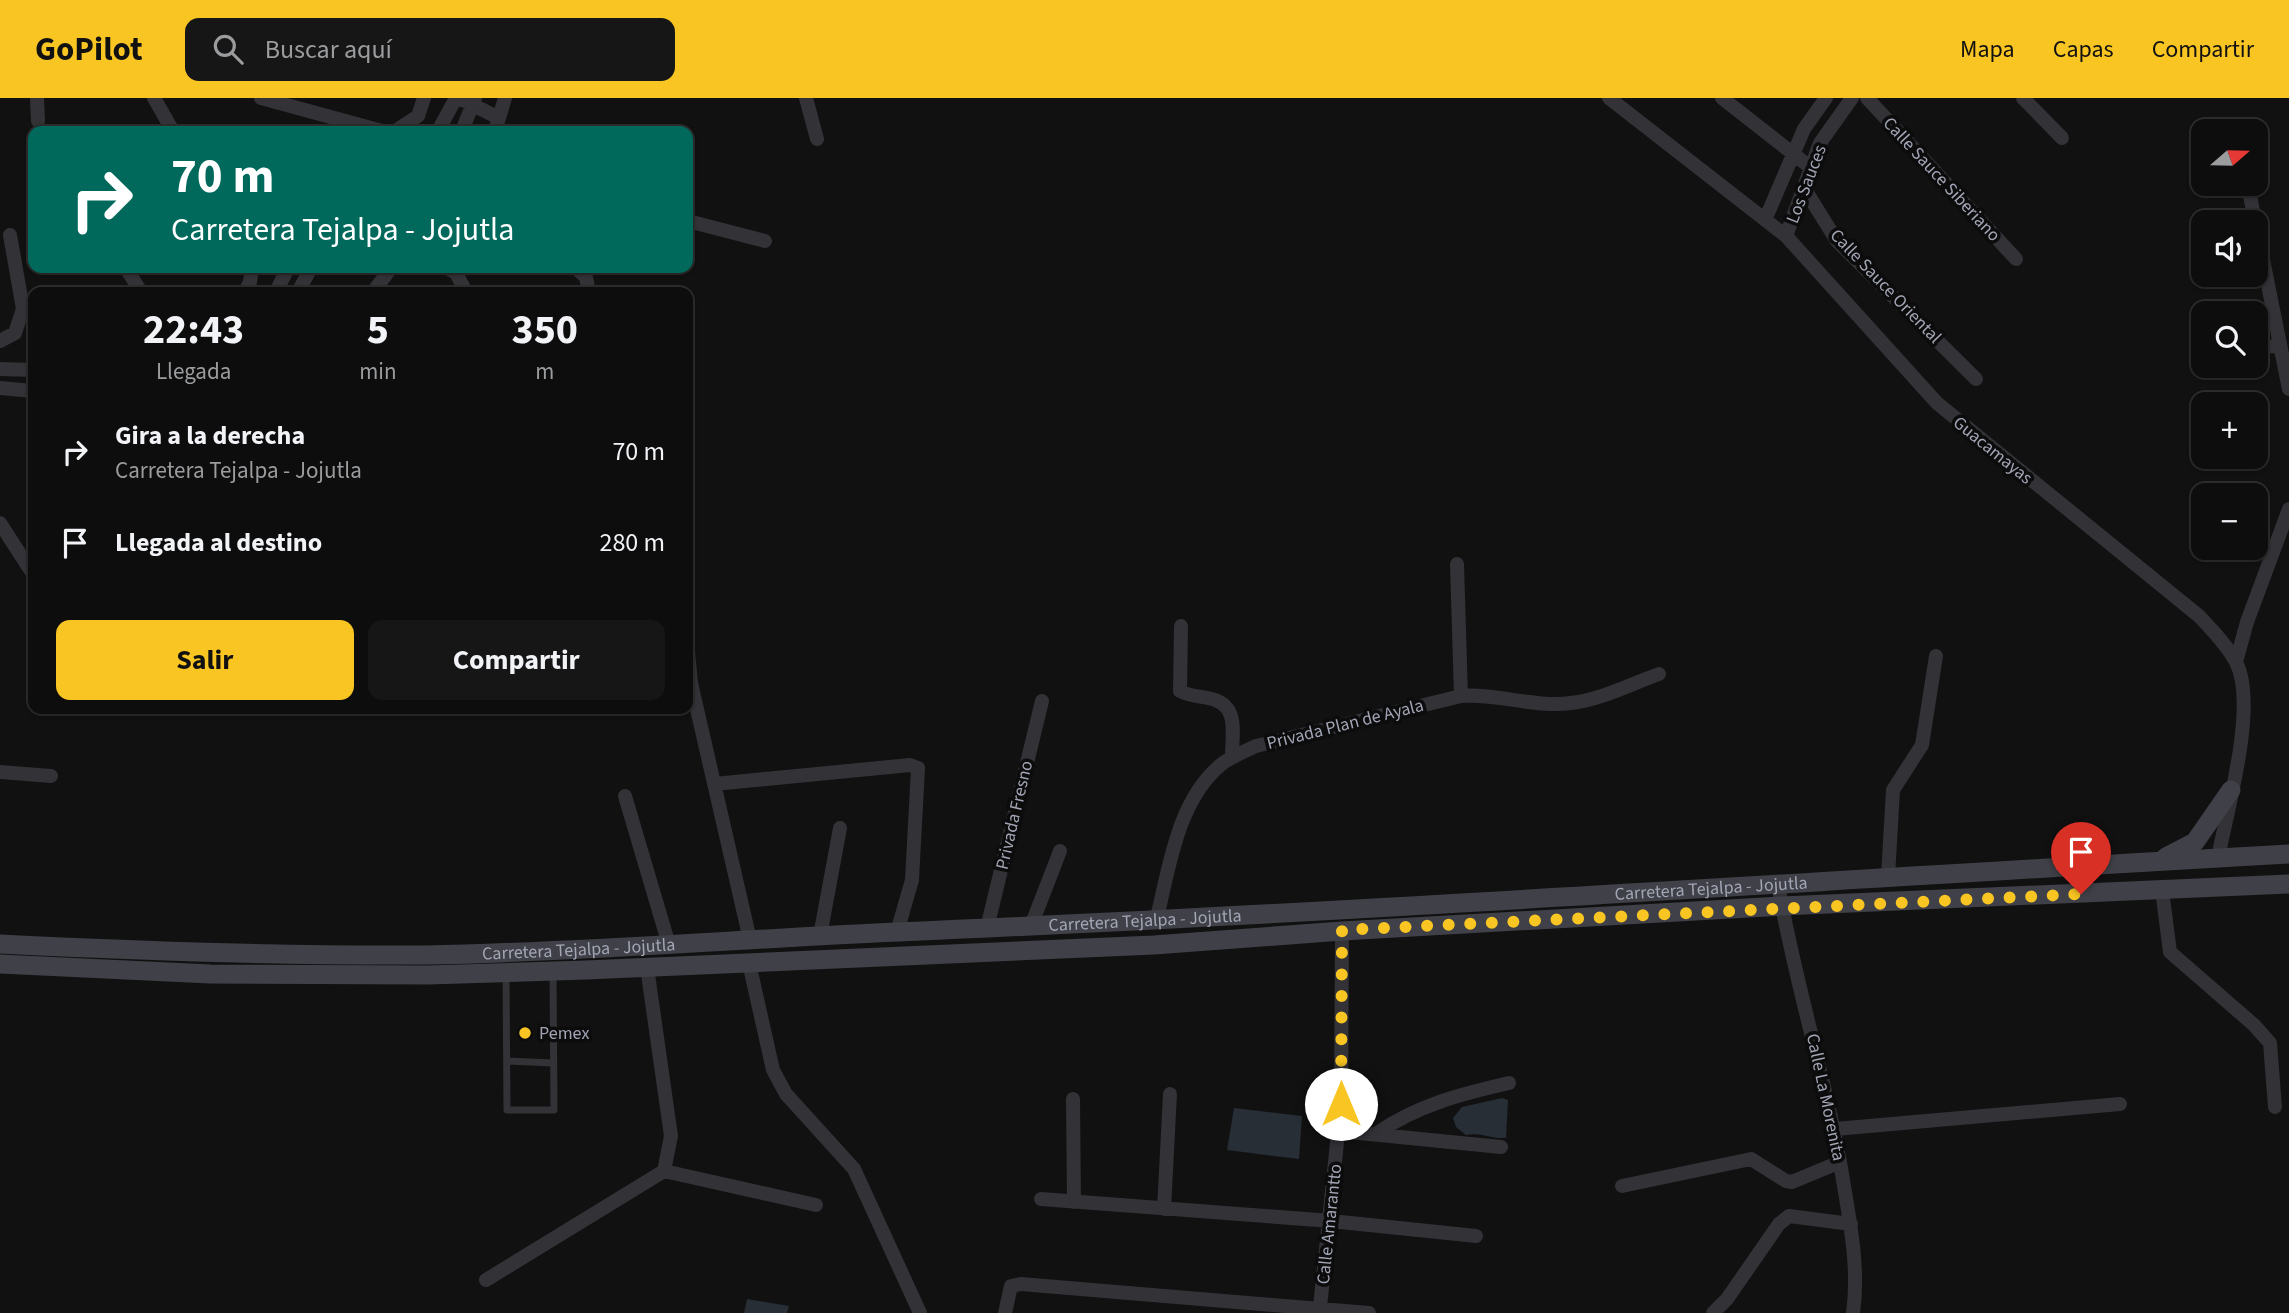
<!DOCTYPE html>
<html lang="es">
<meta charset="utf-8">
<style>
body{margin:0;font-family:"Source Sans 3",sans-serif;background:#161617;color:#f1f3f6;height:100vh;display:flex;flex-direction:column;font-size:26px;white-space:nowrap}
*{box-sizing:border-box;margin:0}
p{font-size:23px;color:#9a9c9e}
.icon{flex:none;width:38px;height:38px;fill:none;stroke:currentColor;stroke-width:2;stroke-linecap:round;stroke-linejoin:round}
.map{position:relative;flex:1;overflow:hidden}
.sheet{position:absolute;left:28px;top:189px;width:665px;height:427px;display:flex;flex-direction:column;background:#0d0d0e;border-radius:14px;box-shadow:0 2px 5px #0004,0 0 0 2px #2d2d2e}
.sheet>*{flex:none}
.guide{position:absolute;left:28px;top:28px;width:665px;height:147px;border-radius:14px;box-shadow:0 2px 5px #0004,0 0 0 2px #2d2d2e;background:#00695c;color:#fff;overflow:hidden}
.needle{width:46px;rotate:70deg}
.buttons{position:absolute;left:2191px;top:21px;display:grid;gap:14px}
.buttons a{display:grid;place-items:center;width:77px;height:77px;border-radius:14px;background:#0d0d0e;box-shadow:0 2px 5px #0004,0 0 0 2px #2d2d2e;font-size:35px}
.pin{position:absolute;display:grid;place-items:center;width:60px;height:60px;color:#fff;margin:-72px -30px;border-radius:50% 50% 50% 0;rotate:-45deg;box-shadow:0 0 7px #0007}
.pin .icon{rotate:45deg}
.me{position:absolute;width:77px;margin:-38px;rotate:0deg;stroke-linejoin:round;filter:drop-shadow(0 0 5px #0008)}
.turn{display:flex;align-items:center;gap:24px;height:147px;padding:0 28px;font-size:32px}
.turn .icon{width:91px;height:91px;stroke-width:2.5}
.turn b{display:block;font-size:49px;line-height:60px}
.eta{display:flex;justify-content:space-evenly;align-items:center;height:119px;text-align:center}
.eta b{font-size:42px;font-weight:700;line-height:49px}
.button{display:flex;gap:14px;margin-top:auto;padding:14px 28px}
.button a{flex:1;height:80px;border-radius:14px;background:#f9c522;color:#111;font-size:28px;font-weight:700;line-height:80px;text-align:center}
.button a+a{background:#161617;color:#f1f3f6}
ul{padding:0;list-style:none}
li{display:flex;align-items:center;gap:21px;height:91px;padding:0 28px}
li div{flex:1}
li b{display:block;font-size:26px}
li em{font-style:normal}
header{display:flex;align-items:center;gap:42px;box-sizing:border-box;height:98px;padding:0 35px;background:#f9c522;color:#111}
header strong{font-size:33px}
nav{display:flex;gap:38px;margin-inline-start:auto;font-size:24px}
.search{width:490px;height:63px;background:#161617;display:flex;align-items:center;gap:18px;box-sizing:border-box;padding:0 24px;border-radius:14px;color:#9a9c9e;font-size:26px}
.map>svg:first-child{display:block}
</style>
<header>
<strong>GoPilot</strong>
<div class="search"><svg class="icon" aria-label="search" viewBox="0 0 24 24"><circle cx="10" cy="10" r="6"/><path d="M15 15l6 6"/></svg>Buscar aquí</div>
<nav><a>Mapa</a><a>Capas</a><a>Compartir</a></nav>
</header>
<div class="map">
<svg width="2289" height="1215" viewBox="0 0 2289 1215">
<rect width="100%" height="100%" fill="#111112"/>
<path fill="#272e36" d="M 1502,1000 L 1508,1002 L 1506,1040 C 1490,1041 1482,1034 1466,1037 L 1456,1029 L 1453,1020 L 1462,1009 Z
M 1234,1010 L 1302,1018 L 1299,1061 L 1227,1052 Z
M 747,1201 L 789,1208 L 787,1215 L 744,1215 Z"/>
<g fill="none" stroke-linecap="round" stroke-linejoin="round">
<path stroke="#323237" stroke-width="7" d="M 506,875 L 507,1012 L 554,1012 L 553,874
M 507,963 L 553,965"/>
<path stroke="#323237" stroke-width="14" d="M 37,0 L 38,23
M 154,0 L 173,33
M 261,0 L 382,33
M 459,0 L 497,19
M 806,0 L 817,41
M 1609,0 L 1786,138 L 1937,305 L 2199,518 C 2212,532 2227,547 2236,564 C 2258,607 2227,712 2218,760
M 1722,0 L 1810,69
M 1867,0 L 2016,161
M 2023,0 L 2062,40
M 395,33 L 418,18 L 424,0
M 438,33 L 456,0
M 462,33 L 475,0
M 495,33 L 505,0
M 2248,86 L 2255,124
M 1804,90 L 1837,143 L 1976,281
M 1765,122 L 1804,31 L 1826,0
M 688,123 L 765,143
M 2256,127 L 2289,291
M 1786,138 L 1820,45 L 1852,0
M 126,170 L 141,194
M 447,170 L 456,175 L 466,194
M 576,170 L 586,179 L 589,194
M 245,194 L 250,184 L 252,170
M 276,194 L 288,170
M 298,194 L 311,170
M 373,194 L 391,170
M 0,243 L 15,235 L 23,211 L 10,137
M 2256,249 L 2280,248
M 2200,251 L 2203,251
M 0,271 L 33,272
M 0,290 L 33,293
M 0,425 L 33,476
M 1457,466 L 1461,598
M 1181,528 L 1180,593 C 1189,598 1198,598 1208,600 C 1240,606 1232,633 1232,659
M 688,554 L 691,585 L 750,842
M 2236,564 L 2247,524 L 2289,411
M 0,674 L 51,678
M 714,686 L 910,667 L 918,670 L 912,782 L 897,834
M 625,698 L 669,847
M 1888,779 L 1893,692 L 1922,647 L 1936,558
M 1778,786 C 1795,887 1828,986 1844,1088 C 1851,1130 1859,1173 1853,1215
M 2162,792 L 2170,854 L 2254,927 L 2270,945 L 2275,1009
M 1156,824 C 1169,771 1177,701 1223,665 C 1233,658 1245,653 1256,648 L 1461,598 C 1498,595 1534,610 1571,605 C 1600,602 1631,586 1659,576
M 1031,828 L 1060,753
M 987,830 L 1042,603
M 820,838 L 840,730
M 749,865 L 773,972 L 786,996 L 854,1071 L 920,1215
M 647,869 L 671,1038 L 664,1073 L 816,1107
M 1073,1001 L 1074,1104
M 1835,1031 L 2120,1006
M 1339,1033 L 1501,1049
M 1377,1035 C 1418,1007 1461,996 1509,985
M 1622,1088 L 1751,1061 L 1786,1083 L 1792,1084 L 1840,1064
M 1041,1101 L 1331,1123 L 1476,1138
M 1164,1111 L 1170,996
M 486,1182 L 664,1073
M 1320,1209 L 1341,1006 L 1342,833
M 1005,1215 L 1011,1188 L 1021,1186 L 1369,1215
M 1713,1215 L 1727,1201 L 1779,1126 L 1789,1118 L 1851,1126"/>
<g stroke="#404148" stroke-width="19">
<path d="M 2166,759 L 2195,744 L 2231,692"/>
<path id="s1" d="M 0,846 C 142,853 284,858 426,857 C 583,854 740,841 898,834 C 1362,814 1825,782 2289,756"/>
<path d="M 0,866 L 210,876 L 428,877 L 586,872 L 1154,847 L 1342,833 L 1782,808 L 2289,786"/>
</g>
</g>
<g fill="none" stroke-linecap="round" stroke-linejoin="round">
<path stroke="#f9c522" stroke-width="12" stroke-dasharray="0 21.6" d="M 1341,1006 L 1342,832 L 2081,796"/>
</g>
<circle fill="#f9c522" stroke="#0c0c0d" stroke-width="2.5" cx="525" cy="935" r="7"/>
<g text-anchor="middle" stroke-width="7" stroke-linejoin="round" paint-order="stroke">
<g font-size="18" fill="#a1a5b4" stroke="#0c0c0d">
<text transform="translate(1942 81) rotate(47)" y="6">Calle Sauce Siberiano</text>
<text transform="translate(1806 86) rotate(-69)" y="6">Los Sauces</text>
<text transform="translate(1886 188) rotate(46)" y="6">Calle Sauce Oriental</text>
<text transform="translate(1993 352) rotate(39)" y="6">Guacamayas</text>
<text transform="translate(1345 626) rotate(-14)" y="6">Privada Plan de Ayala</text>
<text transform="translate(1014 717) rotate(-77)" y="6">Privada Fresno</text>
<text dy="6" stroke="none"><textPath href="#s1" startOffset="1713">Carretera Tejalpa - Jojutla</textPath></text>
<text dy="6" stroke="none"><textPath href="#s1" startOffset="1146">Carretera Tejalpa - Jojutla</textPath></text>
<text dy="6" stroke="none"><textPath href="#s1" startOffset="579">Carretera Tejalpa - Jojutla</textPath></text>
<text transform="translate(1826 999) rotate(78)" y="6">Calle La Morenita</text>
<text transform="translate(1329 1126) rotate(-84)" y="6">Calle Amarantto</text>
</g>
<g font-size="18" fill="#a1a5b4" stroke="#0c0c0d" text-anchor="start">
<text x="539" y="941">Pemex</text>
</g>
</g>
</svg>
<div class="buttons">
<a><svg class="needle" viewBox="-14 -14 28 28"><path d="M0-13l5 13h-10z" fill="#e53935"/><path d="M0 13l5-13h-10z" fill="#9a9c9e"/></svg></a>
<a><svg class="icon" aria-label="sound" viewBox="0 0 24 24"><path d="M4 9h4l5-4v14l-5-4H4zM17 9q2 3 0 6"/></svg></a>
<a><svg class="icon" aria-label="search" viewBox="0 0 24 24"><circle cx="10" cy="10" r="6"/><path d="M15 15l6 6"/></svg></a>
<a>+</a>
<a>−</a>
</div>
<div class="pin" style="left:2081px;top:796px;background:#d93025"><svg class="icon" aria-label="arrive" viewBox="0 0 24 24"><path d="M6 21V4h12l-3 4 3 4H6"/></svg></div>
<svg class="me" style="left:1341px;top:1006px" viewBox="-20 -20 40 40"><circle r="19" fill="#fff"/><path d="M0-13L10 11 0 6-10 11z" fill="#f9c522"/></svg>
<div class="guide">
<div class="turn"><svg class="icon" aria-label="right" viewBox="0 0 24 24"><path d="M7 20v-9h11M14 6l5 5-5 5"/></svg><div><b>70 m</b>Carretera Tejalpa - Jojutla</div></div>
</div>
<section class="sheet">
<div class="eta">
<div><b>22:43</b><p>Llegada</p></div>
<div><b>5</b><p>min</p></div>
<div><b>350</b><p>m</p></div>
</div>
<ul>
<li><svg class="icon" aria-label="right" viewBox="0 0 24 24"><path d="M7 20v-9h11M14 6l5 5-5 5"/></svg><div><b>Gira a la derecha</b><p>Carretera Tejalpa - Jojutla</p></div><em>70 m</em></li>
<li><svg class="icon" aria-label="arrive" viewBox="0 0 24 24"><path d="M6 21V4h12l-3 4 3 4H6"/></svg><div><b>Llegada al destino</b></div><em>280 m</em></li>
</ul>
<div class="button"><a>Salir</a><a>Compartir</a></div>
</section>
</div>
